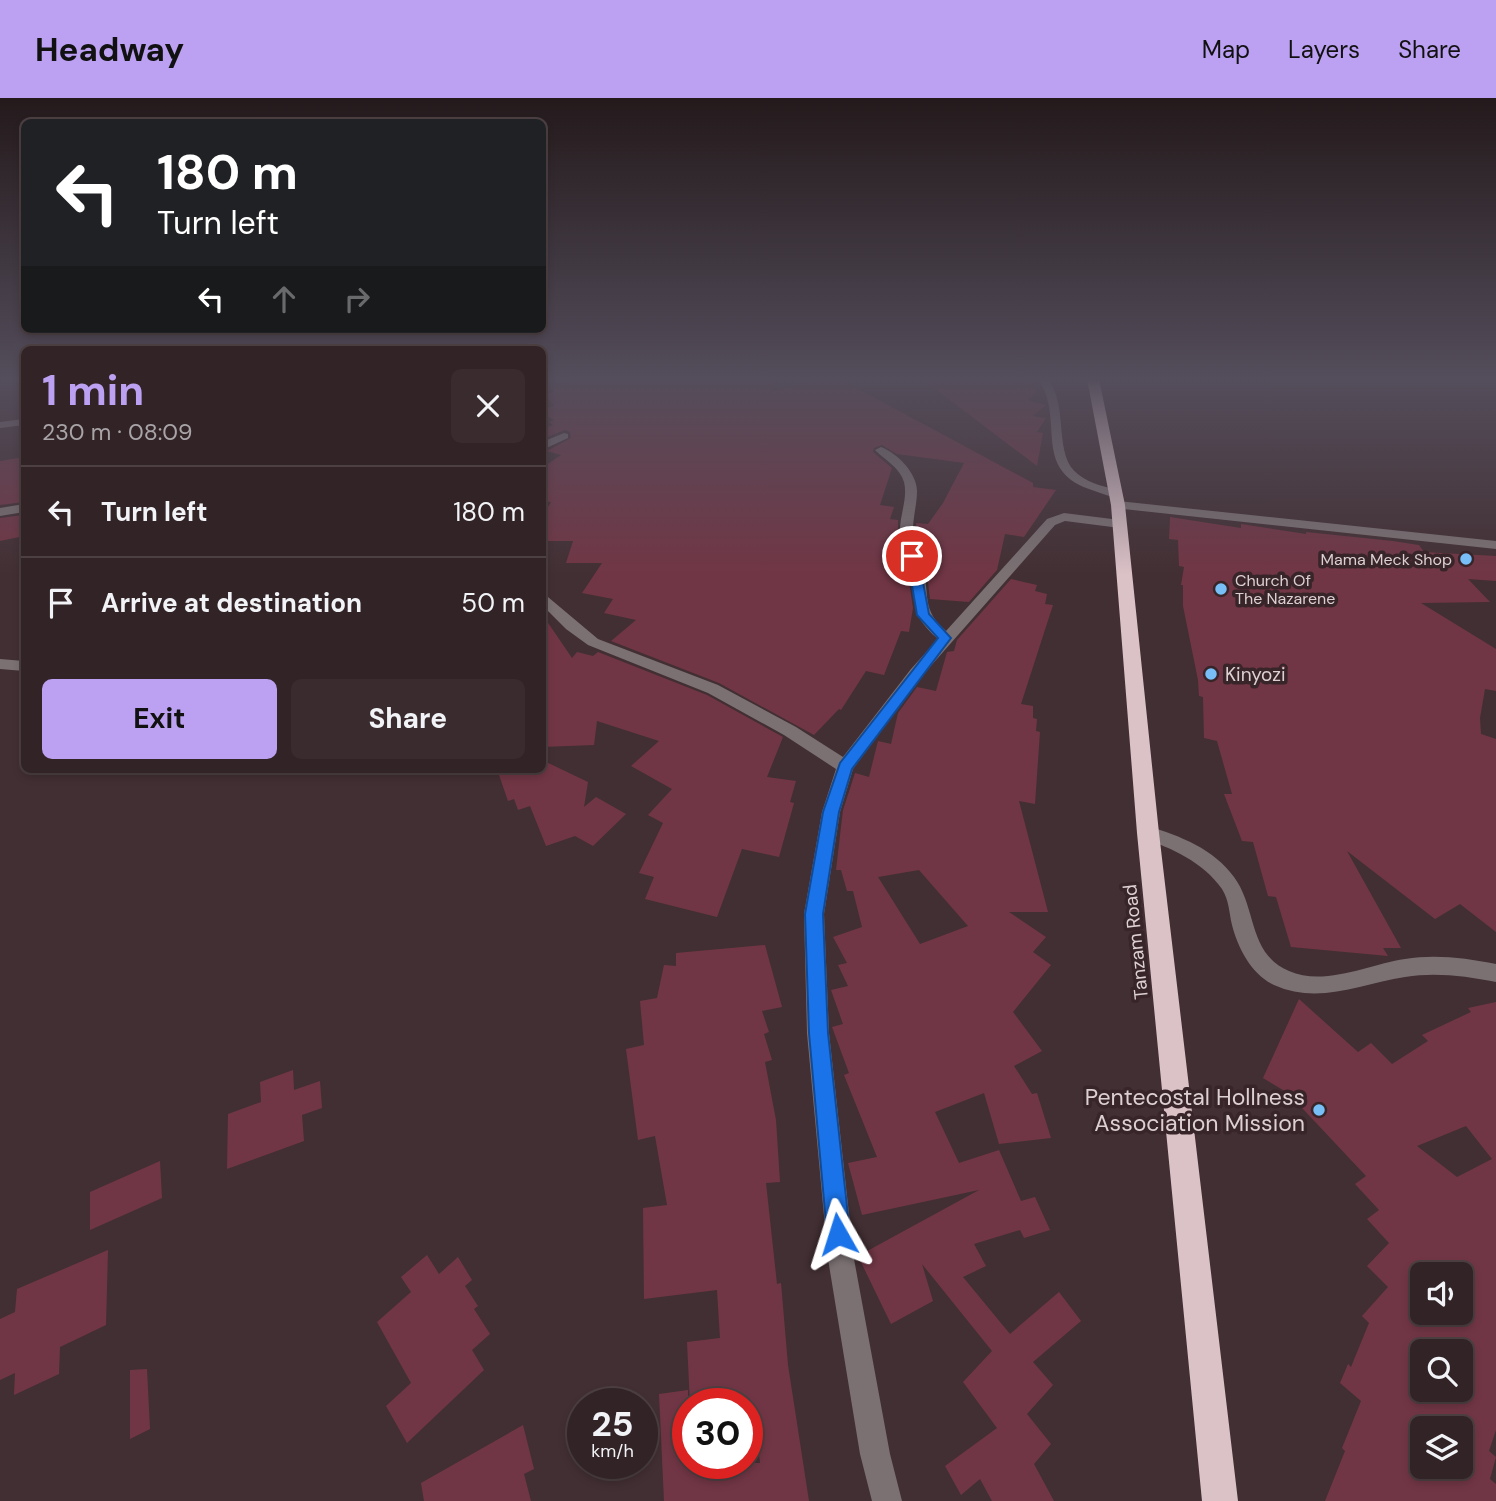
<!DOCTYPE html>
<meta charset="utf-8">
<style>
body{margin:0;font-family:"DM Sans",sans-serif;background:#3a2b2e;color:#f1f3f6;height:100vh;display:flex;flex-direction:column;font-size:26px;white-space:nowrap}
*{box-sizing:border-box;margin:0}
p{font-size:23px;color:#a8a4a7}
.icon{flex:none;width:38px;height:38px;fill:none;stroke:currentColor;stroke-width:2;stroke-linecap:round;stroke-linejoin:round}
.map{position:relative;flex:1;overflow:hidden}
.details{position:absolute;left:21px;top:248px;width:525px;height:427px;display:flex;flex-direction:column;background:#322326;border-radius:10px;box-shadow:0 4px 10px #0003,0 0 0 2px #4d4043}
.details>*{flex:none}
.banner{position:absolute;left:21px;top:21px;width:525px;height:214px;border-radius:10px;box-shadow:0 4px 10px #0003,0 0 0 2px #4d4043;background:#202124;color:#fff;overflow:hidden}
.buttons{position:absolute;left:1410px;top:1164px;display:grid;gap:14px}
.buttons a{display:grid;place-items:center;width:63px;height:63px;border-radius:10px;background:#322326;box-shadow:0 4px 10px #0003,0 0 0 2px #4d4043;font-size:35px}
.speed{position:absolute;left:567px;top:1290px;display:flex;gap:14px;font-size:35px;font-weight:700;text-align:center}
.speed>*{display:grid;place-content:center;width:91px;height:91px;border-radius:50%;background:#322326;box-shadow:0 4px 10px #0003,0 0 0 2px #4d4043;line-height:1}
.speed small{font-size:18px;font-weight:400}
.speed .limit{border:10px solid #d22;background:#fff;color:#111}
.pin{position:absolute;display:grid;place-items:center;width:60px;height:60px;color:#fff;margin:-30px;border:4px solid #fff;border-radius:50%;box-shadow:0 2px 7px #0007}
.me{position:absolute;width:77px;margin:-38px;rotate:354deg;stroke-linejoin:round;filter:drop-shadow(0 0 5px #0008)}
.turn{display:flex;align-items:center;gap:24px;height:147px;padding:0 21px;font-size:32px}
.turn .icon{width:91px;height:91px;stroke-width:2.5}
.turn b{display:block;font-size:49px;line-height:60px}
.lanes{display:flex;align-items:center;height:66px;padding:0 21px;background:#0003;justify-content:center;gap:35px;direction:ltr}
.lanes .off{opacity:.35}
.round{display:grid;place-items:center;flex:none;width:74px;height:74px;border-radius:10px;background:#3a2b2e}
.head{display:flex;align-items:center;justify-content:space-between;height:119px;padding:0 21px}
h1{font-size:42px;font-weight:700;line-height:52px;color:#bca0f2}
.action{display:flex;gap:14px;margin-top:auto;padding:14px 21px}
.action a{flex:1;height:80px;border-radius:10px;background:#bca0f2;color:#111;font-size:28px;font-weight:700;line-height:80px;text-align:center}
.action a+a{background:#3a2b2e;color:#f1f3f6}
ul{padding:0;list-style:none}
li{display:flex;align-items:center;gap:21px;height:91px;padding:0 21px;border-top:2px solid #4d4043}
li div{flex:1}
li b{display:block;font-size:26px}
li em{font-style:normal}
header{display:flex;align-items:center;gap:42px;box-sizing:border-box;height:98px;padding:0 35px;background:#bca0f2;color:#111}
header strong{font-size:33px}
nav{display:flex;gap:38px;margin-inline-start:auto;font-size:24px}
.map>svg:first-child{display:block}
</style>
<header>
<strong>Headway</strong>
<nav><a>Map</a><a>Layers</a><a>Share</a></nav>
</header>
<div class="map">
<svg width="1496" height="1403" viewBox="0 0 1496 1403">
<rect width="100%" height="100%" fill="#422f33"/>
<path fill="#713645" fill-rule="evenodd" d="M 579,281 L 778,281 L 771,293 L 817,281 L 840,281 L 1033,385 L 1033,389 L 1056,392 L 1024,439 L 1005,436 L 997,472 L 969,504 L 930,501 L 926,468 L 917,441 L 916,425 L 928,426 L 943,405 L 964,365 L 897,356 L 882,347 L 874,350 L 873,354 L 892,370 L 880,407 L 894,409 L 890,421 L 898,422 L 898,437 L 907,470 L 913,510 L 909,534 L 901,533 L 884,577 L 866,573 L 841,612 L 839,611 L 814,637 L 719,585 L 611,543 L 636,522 L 604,515 L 613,501 L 582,495 L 602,465 L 566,465 L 573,443 L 542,443 L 542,419 L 551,404 L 542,403 L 542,370 L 561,357 L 547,353 L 571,340 L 570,334 L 565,332 L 542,341 L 542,331 L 553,327 L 549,324 L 554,322 L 542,315 L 542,312 L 554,308 L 544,296 L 554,294 L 547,288 Z
M 922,281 L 1035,281 L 1036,295 L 1027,302 L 1046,307 L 1033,318 L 1046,320 L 1037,334 L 1043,335 L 1037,368 Z
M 24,359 L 24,404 L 0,407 L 0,363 Z
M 24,417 L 24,438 L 0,443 L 0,420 Z
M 1170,419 L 1241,430 L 1241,426 L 1306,436 L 1306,434 L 1393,443 L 1419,447 L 1424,454 L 1496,458 L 1496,483 L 1468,481 L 1490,504 L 1421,505 L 1496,551 L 1496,593 L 1485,591 L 1480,620 L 1481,636 L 1496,641 L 1496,834 L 1460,806 L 1435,821 L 1347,753 L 1401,850 L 1383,850 L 1388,858 L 1291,849 L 1276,799 L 1268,798 L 1253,744 L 1242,743 L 1224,696 L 1232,696 L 1217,643 L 1204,640 L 1203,599 L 1199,598 L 1198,582 L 1183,508 L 1183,487 L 1181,487 L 1184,469 L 1179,468 L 1178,442 L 1169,441 Z
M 1011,481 L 1037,487 L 1035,493 L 1047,496 L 1045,506 L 1053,507 L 1021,606 L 1033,608 L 1033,620 L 1037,621 L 1036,633 L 1040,634 L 1035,706 L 1019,703 L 1048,814 L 1009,814 L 1046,839 L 1033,854 L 1051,867 L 1013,914 L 1042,953 L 1014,968 L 1032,996 L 1037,995 L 1051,1040 L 999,1046 L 984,995 L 935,1014 L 959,1065 L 999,1052 L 1021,1103 L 1035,1099 L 1050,1132 L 1024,1140 L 1020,1132 L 974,1146 L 986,1168 L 963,1179 L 1010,1236 L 1059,1194 L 1081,1223 L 1033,1264 L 1053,1287 L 1027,1316 L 1051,1346 L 1034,1366 L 1054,1403 L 992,1403 L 980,1381 L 961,1397 L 945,1368 L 997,1330 L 963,1284 L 992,1253 L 922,1166 L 933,1203 L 891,1226 L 858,1158 L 979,1092 L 862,1117 L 848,1065 L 877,1059 L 844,977 L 849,975 L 832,929 L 843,926 L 831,892 L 848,888 L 838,867 L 847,865 L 833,839 L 862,829 L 853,793 L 847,793 L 841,772 L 836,772 L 843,712 L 855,675 L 869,679 L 878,643 L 891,646 L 898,615 L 917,589 L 936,593 L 947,554 L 954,553 L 957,542 ZM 919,772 L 968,828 L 920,846 L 878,779 Z
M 542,516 L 572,560 L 577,554 L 593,558 L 598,554 L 707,597 L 783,639 L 767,679 L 796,683 L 790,704 L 794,705 L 779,759 L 742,751 L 717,819 L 645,801 L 654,779 L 639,775 L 663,725 L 648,717 L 672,691 L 631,668 L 659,643 L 597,623 L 594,647 L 542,649 Z
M 542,662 L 588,684 L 584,709 L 596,699 L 626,716 L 593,748 L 575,738 L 546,748 L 530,708 L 518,712 L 514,701 L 508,703 L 499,677 L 513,672 L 542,672 Z
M 765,847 L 782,909 L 762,913 L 769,934 L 764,936 L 772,962 L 765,964 L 776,1022 L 780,1084 L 766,1085 L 777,1186 L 781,1185 L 788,1267 L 809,1403 L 664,1403 L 659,1296 L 688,1292 L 688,1365 L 760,1365 L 755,1320 L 747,1321 L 747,1306 L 690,1306 L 687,1244 L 720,1240 L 717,1192 L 644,1201 L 643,1110 L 667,1107 L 655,1038 L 638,1042 L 626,951 L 644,947 L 640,903 L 657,900 L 664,867 L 676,868 L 676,855 Z
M 1299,901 L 1358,954 L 1371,945 L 1392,966 L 1428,943 L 1422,937 L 1471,914 L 1468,910 L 1496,904 L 1496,1332 L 1489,1353 L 1496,1359 L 1490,1381 L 1496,1386 L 1496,1403 L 1325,1403 L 1345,1353 L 1342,1350 L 1361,1303 L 1340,1285 L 1348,1266 L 1351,1269 L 1369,1225 L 1362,1218 L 1388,1189 L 1367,1168 L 1389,1145 L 1367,1121 L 1379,1112 L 1355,1086 L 1366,1078 L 1288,995 L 1263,980 ZM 1466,1028 L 1492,1061 L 1457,1079 L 1417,1048 ZM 1423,1176 L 1461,1176 L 1461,1214 L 1423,1214 ZM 1423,1253 L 1461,1253 L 1461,1292 L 1423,1292 ZM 1423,1330 L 1461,1330 L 1461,1368 L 1423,1368 Z
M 293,972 L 294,992 L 320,983 L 322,1010 L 302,1017 L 304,1043 L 227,1071 L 228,1016 L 261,1004 L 260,984 Z
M 160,1063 L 162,1100 L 90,1132 L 90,1094 Z
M 108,1152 L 106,1227 L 60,1249 L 59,1276 L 14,1297 L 15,1275 L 0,1282 L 0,1221 L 15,1214 L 17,1191 Z
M 427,1157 L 439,1176 L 458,1159 L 472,1182 L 465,1188 L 478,1208 L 474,1211 L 490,1236 L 472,1252 L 484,1272 L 407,1345 L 386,1308 L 411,1285 L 377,1224 L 411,1194 L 401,1179 Z
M 147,1271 L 150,1331 L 130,1341 L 130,1272 Z
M 523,1327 L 534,1371 L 524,1376 L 531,1403 L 424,1403 L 421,1385 Z"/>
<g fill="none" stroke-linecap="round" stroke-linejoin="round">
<path fill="#7b7173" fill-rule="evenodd" d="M 1038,281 L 1048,281 C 1070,311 1052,358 1079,377 C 1090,386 1107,389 1120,393 L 1120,399 C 1110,400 1099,394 1089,391 C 1031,370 1066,321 1038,281 Z
M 24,321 L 24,327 L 0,330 L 0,324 Z
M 564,335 L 568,336 L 568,340 L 542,352 L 542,344 Z
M 881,349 C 897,355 917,375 917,393 C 917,406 913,419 913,432 C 913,444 920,457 923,469 C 930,496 921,512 946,533 L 1047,421 L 1064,415 L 1120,422 L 1126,426 L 1120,430 L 1065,423 L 1055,427 L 921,579 L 853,671 L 840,714 L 824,816 L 829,935 L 854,1161 L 890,1356 L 902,1403 L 872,1403 L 860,1356 L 828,1161 L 807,935 L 804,816 L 822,714 L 836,671 L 784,637 L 708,595 L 588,547 L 566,531 L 542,507 L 542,494 L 598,541 L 718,587 L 796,629 L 843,659 L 911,571 L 938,541 C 907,514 918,504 910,469 C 907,457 900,444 900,432 C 900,416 908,400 904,384 C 900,370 885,362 875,352 Z
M 1118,403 L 1496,443 L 1496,451 L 1114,410 L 1112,407 Z
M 24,406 L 24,414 L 0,418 L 0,410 Z
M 0,561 L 24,563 L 24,573 L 0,571 Z
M 1148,728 C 1180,738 1214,751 1234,779 C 1257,810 1248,856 1289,873 C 1324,889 1370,866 1405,861 C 1435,856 1466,860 1496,866 L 1496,884 C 1466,878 1435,874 1405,879 C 1361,886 1318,907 1274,887 C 1251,876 1238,850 1232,827 C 1229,814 1229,802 1222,791 C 1203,764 1172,750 1142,740 L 1139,735 L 1142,730 Z"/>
<path fill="#dbc2c7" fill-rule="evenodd" d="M 1087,281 L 1099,281 L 1125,407 L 1159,735 L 1238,1403 L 1202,1403 L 1137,735 L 1111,407 Z"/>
</g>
<linearGradient id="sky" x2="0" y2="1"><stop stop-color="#241a1c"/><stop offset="0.59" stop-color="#544d5b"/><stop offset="1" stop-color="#544d5b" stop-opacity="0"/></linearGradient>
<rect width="1496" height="477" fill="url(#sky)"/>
<path fill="#1a73e8" stroke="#114b97" stroke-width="2" d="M 912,454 L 918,458 L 929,516 L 951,540 L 852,671 L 839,714 L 823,816 L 828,935 L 850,1136 L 847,1144 L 838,1147 L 830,1144 L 827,1136 L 809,935 L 805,816 L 823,714 L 840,665 L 938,540 L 917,517 L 907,458 Z"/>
<g fill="#78bff8" stroke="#382529" stroke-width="2.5">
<circle cx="1466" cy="461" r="7"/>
<circle cx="1221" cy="491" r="7"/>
<circle cx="1211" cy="576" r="7"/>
<circle cx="1319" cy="1012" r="7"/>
</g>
<g text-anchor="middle" stroke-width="7" stroke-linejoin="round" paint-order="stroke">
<g font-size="16" fill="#ddd0d2" stroke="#382529" text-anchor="end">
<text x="1452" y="467">Mama Meck Shop</text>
<text x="1235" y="488" text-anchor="start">Church Of<tspan x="1235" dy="18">The Nazarene</tspan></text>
</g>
<g font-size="19" fill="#ddd0d2" stroke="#382529" text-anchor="start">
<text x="1225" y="583">Kinyozi</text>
</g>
<g font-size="19" fill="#ddd0d2" stroke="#382529">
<text transform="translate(1135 844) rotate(-96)" y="7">Tanzam Road</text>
</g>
<g font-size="23" fill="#ddd0d2" stroke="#382529" text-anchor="end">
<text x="1305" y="1007">Pentecostal Hollness<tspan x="1305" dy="26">Association Mission</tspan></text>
</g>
</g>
</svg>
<div class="buttons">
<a><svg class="icon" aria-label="sound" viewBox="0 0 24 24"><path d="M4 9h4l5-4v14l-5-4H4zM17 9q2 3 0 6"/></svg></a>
<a><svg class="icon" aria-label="search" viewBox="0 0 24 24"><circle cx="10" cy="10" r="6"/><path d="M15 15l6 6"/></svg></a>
<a><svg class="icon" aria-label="layers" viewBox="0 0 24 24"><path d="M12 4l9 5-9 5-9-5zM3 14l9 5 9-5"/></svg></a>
</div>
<div class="speed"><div>25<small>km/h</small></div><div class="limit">30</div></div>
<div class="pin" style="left:912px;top:458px;background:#d93025"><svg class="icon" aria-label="arrive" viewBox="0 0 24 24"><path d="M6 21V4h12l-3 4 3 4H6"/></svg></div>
<svg class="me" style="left:838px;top:1136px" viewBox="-20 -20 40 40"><path d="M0-17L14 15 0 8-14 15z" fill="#1a73e8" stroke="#fff" stroke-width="4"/></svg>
<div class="banner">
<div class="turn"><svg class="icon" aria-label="left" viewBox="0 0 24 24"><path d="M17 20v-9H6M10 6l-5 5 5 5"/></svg><div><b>180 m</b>Turn left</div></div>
<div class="lanes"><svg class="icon" aria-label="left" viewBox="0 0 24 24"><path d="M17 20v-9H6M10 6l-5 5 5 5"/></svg><svg class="icon off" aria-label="ahead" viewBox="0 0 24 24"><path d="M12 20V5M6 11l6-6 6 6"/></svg><svg class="icon off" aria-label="right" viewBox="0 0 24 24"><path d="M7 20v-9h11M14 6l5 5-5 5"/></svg></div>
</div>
<section class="details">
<div class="head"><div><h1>1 min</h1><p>230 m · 08:09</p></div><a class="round"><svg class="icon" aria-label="close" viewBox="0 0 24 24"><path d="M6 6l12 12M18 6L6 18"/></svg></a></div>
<ul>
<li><svg class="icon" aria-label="left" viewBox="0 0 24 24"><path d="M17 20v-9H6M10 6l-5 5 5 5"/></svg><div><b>Turn left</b></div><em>180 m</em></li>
<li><svg class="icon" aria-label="arrive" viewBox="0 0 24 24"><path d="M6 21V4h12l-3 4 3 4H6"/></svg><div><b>Arrive at destination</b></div><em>50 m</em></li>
</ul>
<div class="action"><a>Exit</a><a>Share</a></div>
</section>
</div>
